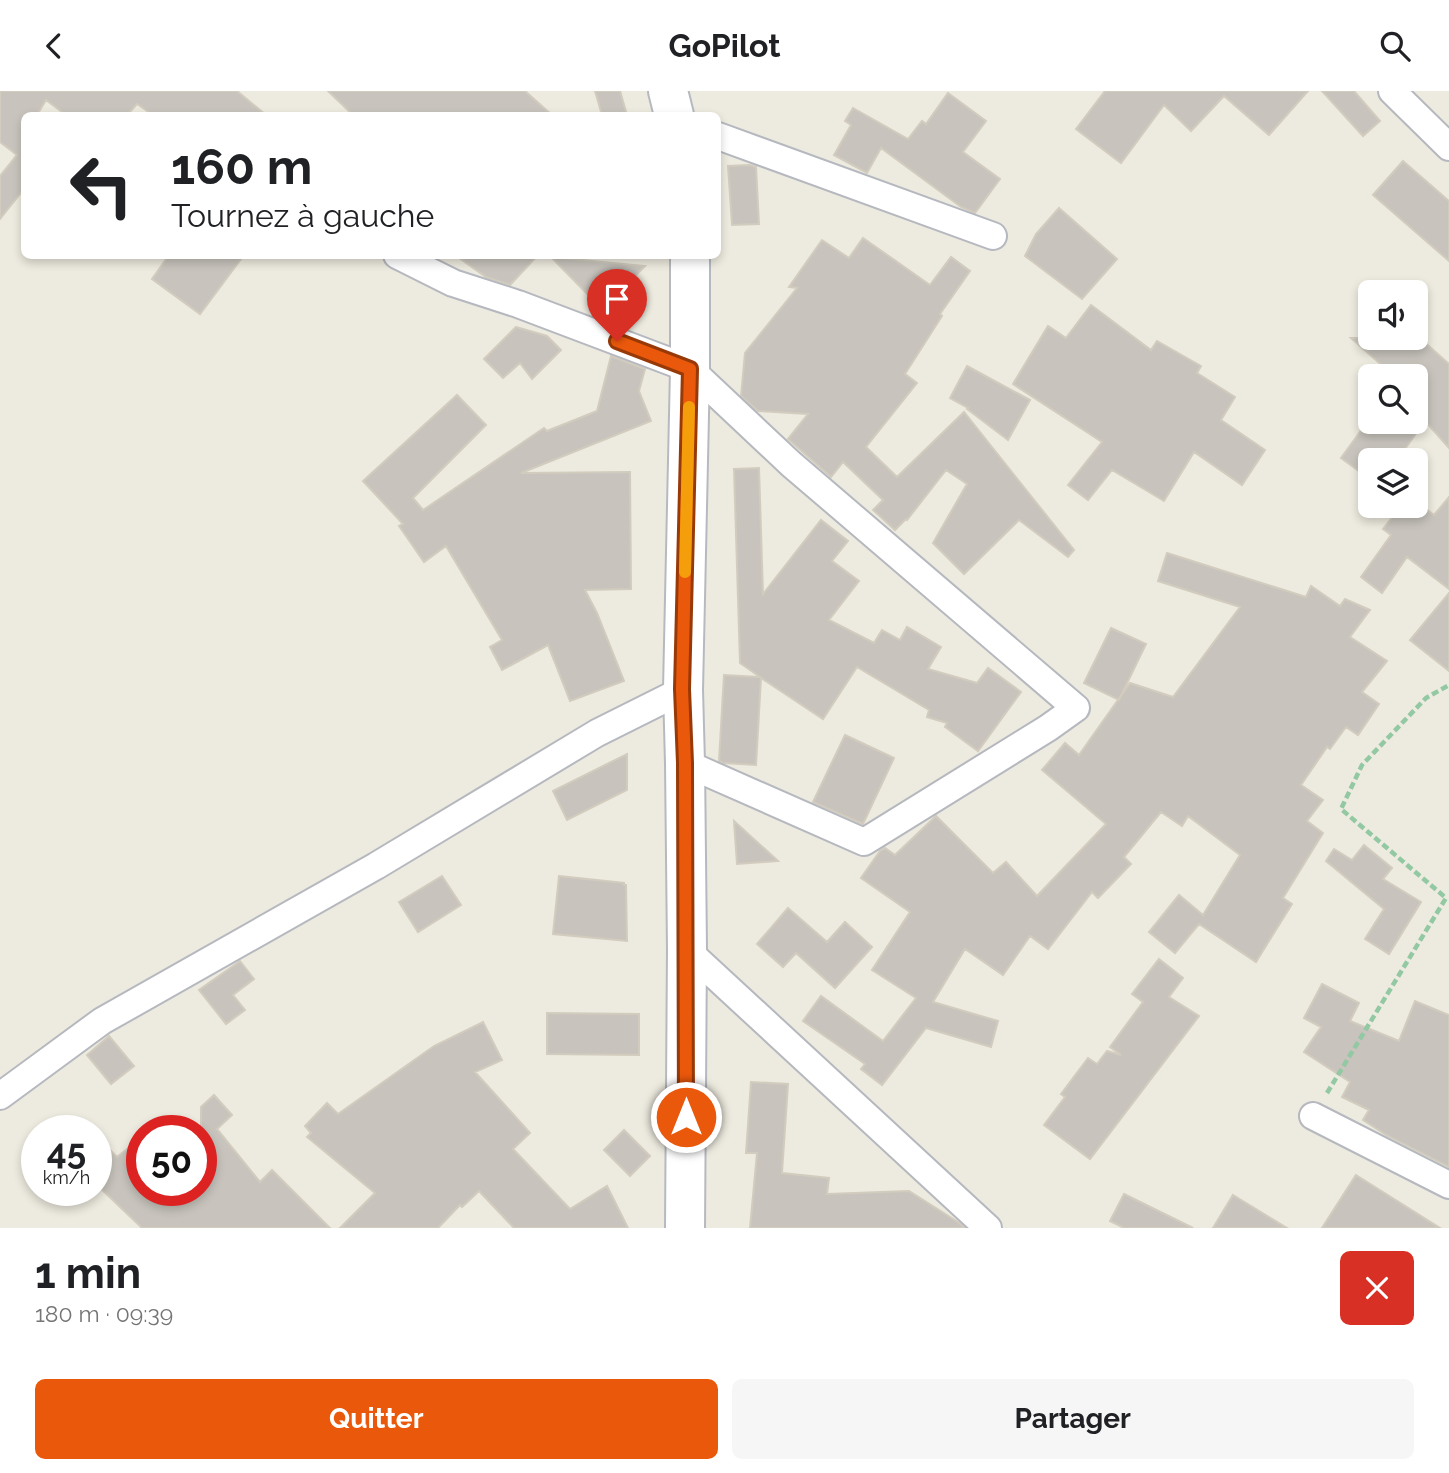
<!DOCTYPE html>
<html lang="fr">
<meta charset="utf-8">
<style>
body{margin:0;font-family:Raleway,sans-serif;background:#f6f6f6;color:#202124;height:100vh;display:flex;flex-direction:column;font-size:26px;white-space:nowrap}
*{box-sizing:border-box;margin:0}
p{font-size:23px;color:#757577}
.icon{flex:none;width:38px;height:38px;fill:none;stroke:currentColor;stroke-width:2;stroke-linecap:round;stroke-linejoin:round}
.map{position:relative;height:1137px;overflow:hidden}
.side{display:flex;flex-direction:column;background:#fff;flex:1}
.side>*{flex:none}
.hud{position:absolute;left:21px;top:21px;width:700px;height:147px;border-radius:10px;box-shadow:0 4px 10px #0003;background:#fff;color:#202124;overflow:hidden}
.controls{position:absolute;left:1358px;top:189px;display:grid;gap:14px}
.controls a{display:grid;place-items:center;width:70px;height:70px;border-radius:10px;background:#fff;box-shadow:0 4px 10px #0003;font-size:35px}
.speed{position:absolute;left:21px;top:1024px;display:flex;gap:14px;font-size:35px;font-weight:700;text-align:center}
.speed>*{display:grid;place-content:center;width:91px;height:91px;border-radius:50%;background:#fff;box-shadow:0 4px 10px #0003;line-height:1}
.speed small{font-size:18px;font-weight:400}
.speed .limit{border:10px solid #d22;background:#fff;color:#111}
.pin{position:absolute;display:grid;place-items:center;width:60px;height:60px;color:#fff;margin:-72px -30px;border-radius:50% 50% 50% 0;rotate:-45deg;box-shadow:0 0 7px #0007}
.pin .icon{rotate:45deg}
.me{position:absolute;width:77px;margin:-38px;rotate:0deg;stroke-linejoin:round;filter:drop-shadow(0 0 5px #0008)}
.turn{display:flex;align-items:center;gap:24px;height:147px;padding:0 35px;font-size:32px}
.turn .icon{width:91px;height:91px;stroke-width:2.5}
.turn b{display:block;font-size:49px;line-height:60px}
.round{display:grid;place-items:center;flex:none;width:74px;height:74px;border-radius:10px;background:#f6f6f6}
.summary{display:flex;align-items:center;justify-content:space-between;height:119px;padding:0 35px}
h1{font-size:42px;font-weight:700;line-height:52px}
.action{display:flex;gap:14px;margin-top:auto;padding:14px 35px}
.action a{flex:1;height:80px;border-radius:10px;background:#ea580c;color:#fff;font-size:28px;font-weight:700;line-height:80px;text-align:center}
.action a+a{background:#f6f6f6;color:#202124}
header{display:flex;justify-content:space-between;align-items:center;height:91px;padding:0 35px;background:#fff;font-size:32px;font-weight:700}
.map>svg:first-child{display:block}
</style>
<header><svg class="icon" aria-label="back" viewBox="0 0 24 24"><path d="M15 5l-7 7 7 7"/></svg>GoPilot<svg class="icon" aria-label="search" viewBox="0 0 24 24"><circle cx="10" cy="10" r="6"/><path d="M15 15l6 6"/></svg></header>
<div class="map">
<svg width="1449" height="1137" viewBox="0 0 1449 1137">
<rect width="100%" height="100%" fill="#edeadf"/>
<path fill="#c8c4bd" stroke="#d2ccbe" stroke-width="2" d="M 0,0 L 237,0 L 266,24 L 153,24 L 137,13 L 127,24 L 66,24 L 46,9 L 37,24 L 24,24 L 24,98 L 0,128 L 0,85 L 17,64 L 0,51 Z
M 328,0 L 525,0 L 552,24 L 353,24 Z
M 595,0 L 620,0 L 627,24 L 602,24 Z
M 1105,0 L 1308,0 L 1269,44 L 1224,5 L 1191,40 L 1164,14 L 1121,72 L 1076,38 Z
M 1322,0 L 1354,0 L 1380,30 L 1363,45 Z
M 948,2 L 986,30 L 963,61 L 1000,88 L 975,122 L 961,116 L 881,57 L 867,82 L 834,64 L 851,34 L 845,30 L 853,17 L 908,48 L 922,30 L 926,33 Z
M 1403,70 L 1449,110 L 1449,170 L 1373,104 Z
M 750,74 L 756,76 L 759,133 L 732,134 L 728,75 Z
M 1059,117 L 1117,168 L 1082,208 L 1025,165 L 1036,143 Z
M 863,147 L 930,194 L 951,166 L 970,180 L 940,223 L 942,225 L 905,283 L 917,292 L 866,356 L 897,386 L 964,321 L 1074,459 L 1068,466 L 1019,429 L 964,483 L 933,452 L 967,393 L 946,379 L 907,429 L 906,428 L 895,439 L 873,419 L 883,409 L 843,371 L 831,386 L 788,348 L 808,323 L 758,320 L 741,305 L 745,262 L 797,197 L 789,196 L 822,149 L 849,167 Z
M 169,164 L 244,164 L 200,223 L 152,188 Z
M 455,164 L 538,164 L 510,194 L 486,186 Z
M 551,166 L 645,175 L 602,218 Z
M 1091,214 L 1151,259 L 1157,250 L 1201,275 L 1197,282 L 1235,306 L 1221,329 L 1265,359 L 1242,394 L 1194,361 L 1164,410 L 1112,379 L 1088,409 L 1068,394 L 1102,351 L 1013,293 L 1048,235 L 1066,247 Z
M 516,236 L 547,245 L 561,259 L 532,288 L 520,272 L 503,287 L 484,268 Z
M 1351,247 L 1420,247 L 1449,273 L 1449,357 L 1425,330 L 1397,369 L 1370,369 L 1370,388 L 1341,367 L 1370,327 L 1370,331 L 1416,331 L 1416,285 L 1394,285 Z
M 611,265 L 645,278 L 639,300 L 651,330 L 521,382 L 630,381 L 631,498 L 585,499 L 597,522 L 624,590 L 570,610 L 548,554 L 502,579 L 490,556 L 502,549 L 446,455 L 424,471 L 399,435 L 403,433 L 363,390 L 457,304 L 486,334 L 413,407 L 423,419 L 544,337 L 547,340 L 597,320 Z
M 967,275 L 1030,309 L 1008,349 L 967,318 L 968,317 L 950,307 Z
M 759,377 L 763,503 L 821,429 L 848,450 L 832,470 L 859,490 L 829,529 L 874,552 L 882,539 L 900,549 L 907,536 L 941,556 L 928,578 L 977,592 L 988,577 L 1021,601 L 978,660 L 945,636 L 947,632 L 927,626 L 929,619 L 857,576 L 823,628 L 761,587 L 756,674 L 723,672 L 719,670 L 724,584 L 760,586 L 740,572 L 734,378 Z
M 1449,406 L 1449,498 L 1407,466 L 1382,502 L 1361,486 L 1391,444 L 1383,438 L 1401,415 L 1416,415 L 1416,410 L 1434,424 Z
M 1167,462 L 1306,506 L 1311,495 L 1340,515 L 1345,508 L 1370,519 L 1350,546 L 1387,570 L 1362,601 L 1379,613 L 1358,644 L 1346,636 L 1330,658 L 1327,656 L 1301,694 L 1323,709 L 1307,730 L 1323,742 L 1283,807 L 1292,813 L 1256,871 L 1199,833 L 1175,862 L 1149,841 L 1179,804 L 1203,824 L 1240,764 L 1188,725 L 1182,735 L 1161,721 L 1124,766 L 1131,773 L 1098,807 L 1092,801 L 1048,858 L 1030,845 L 1003,884 L 965,858 L 933,911 L 998,930 L 991,956 L 926,937 L 882,994 L 861,978 L 865,973 L 803,930 L 821,905 L 883,950 L 916,907 L 872,879 L 910,821 L 861,787 L 880,760 L 885,757 L 895,764 L 936,725 L 993,782 L 1006,771 L 1037,805 L 1106,733 L 1042,679 L 1065,652 L 1079,664 L 1130,592 L 1173,606 L 1240,516 L 1158,490 Z
M 1449,502 L 1449,580 L 1410,549 Z
M 1111,537 L 1146,553 L 1119,609 L 1084,592 Z
M 845,644 L 894,667 L 863,733 L 813,711 Z
M 627,663 L 627,699 L 567,729 L 553,700 Z
M 734,730 L 778,770 L 737,773 Z
M 1364,754 L 1392,777 L 1383,788 L 1421,811 L 1389,863 L 1365,848 L 1384,818 L 1326,770 L 1334,758 L 1352,769 Z
M 442,785 L 461,814 L 418,841 L 399,811 Z
M 559,785 L 624,792 L 624,794 L 626,794 L 627,850 L 553,843 Z
M 788,817 L 827,851 L 845,831 L 872,856 L 835,897 L 796,862 L 783,876 L 757,853 Z
M 1159,868 L 1183,887 L 1169,906 L 1199,925 L 1090,1068 L 1044,1034 L 1065,1006 L 1061,1003 L 1088,967 L 1097,973 L 1107,960 L 1121,964 L 1110,956 L 1143,911 L 1132,903 Z
M 240,870 L 254,888 L 233,904 L 245,919 L 226,933 L 199,899 Z
M 1322,893 L 1359,912 L 1350,930 L 1399,950 L 1415,910 L 1449,924 L 1449,1076 L 1386,1044 L 1363,1029 L 1369,1019 L 1342,1006 L 1350,991 L 1304,961 L 1321,936 L 1304,927 Z
M 547,922 L 639,923 L 639,964 L 547,963 Z
M 483,931 L 502,969 L 475,981 L 530,1042 L 513,1058 L 570,1118 L 607,1095 L 628,1137 L 514,1137 L 479,1100 L 462,1116 L 460,1114 L 438,1137 L 340,1137 L 375,1102 L 307,1046 L 311,1042 L 305,1035 L 327,1012 L 338,1023 L 434,955 Z
M 109,945 L 134,975 L 111,993 L 87,964 Z
M 751,991 L 788,993 L 782,1082 L 829,1087 L 827,1103 L 909,1100 L 958,1131 L 965,1137 L 750,1137 L 757,1062 L 746,1062 Z
M 214,1004 L 232,1024 L 217,1038 L 260,1091 L 272,1079 L 330,1137 L 142,1137 L 96,1093 L 96,1070 L 109,1058 L 117,1066 L 142,1046 L 142,1099 L 201,1099 L 201,1016 Z
M 624,1039 L 650,1065 L 630,1085 L 604,1059 Z
M 1356,1084 L 1440,1137 L 1322,1137 Z
M 1124,1103 L 1193,1137 L 1124,1137 L 1110,1130 Z
M 1233,1104 L 1287,1137 L 1213,1137 Z"/>
<g fill="none" stroke-linecap="round" stroke-linejoin="round">
<g stroke="#b5b8be" stroke-width="30">
<path id="street" d="M 1392,0 L 1449,56
M 718,45 L 993,145
M 397,164 L 453,192 L 518,213 L 690,278 L 791,373 L 1076,617 L 1048,637 L 864,751 L 685,672
M 687,859 L 988,1137
M 0,1005 L 102,930 L 376,775 L 597,642 L 683,599
M 1313,1025 L 1449,1094"/>
</g>
<g stroke="#b6bac0" stroke-width="42">
<path id="secondary" d="M 668,0 L 674,24
M 685,1137 L 687,859 L 685,672 L 683,599 L 690,278 L 690,164"/>
</g>
<path stroke="#92c8a2" stroke-width="4.5" stroke-dasharray="7 3.5" stroke-linecap="butt" d="M 1327,1002 L 1446,807 L 1341,718 L 1362,674 L 1426,607 L 1449,594"/>
<use href="#street" stroke="#fff" stroke-width="26"/>
<use href="#secondary" stroke="#fff" stroke-width="38"/>
</g>
<g fill="none" stroke-linecap="round" stroke-linejoin="round">
<g stroke="#983908" stroke-width="18">
<path id="route" d="M 617,250 L 690,278 L 682,598 L 685,672 L 686,1026"/>
</g>
<use href="#route" stroke="#ea580c" stroke-width="12"/>
<path stroke="#f59e0b" stroke-width="12" d="M 685,481 L 689,316"/>
</g>
</svg>
<div class="controls">
<a><svg class="icon" aria-label="sound" viewBox="0 0 24 24"><path d="M4 9h4l5-4v14l-5-4H4zM17 9q2 3 0 6"/></svg></a>
<a><svg class="icon" aria-label="search" viewBox="0 0 24 24"><circle cx="10" cy="10" r="6"/><path d="M15 15l6 6"/></svg></a>
<a><svg class="icon" aria-label="layers" viewBox="0 0 24 24"><path d="M12 4l9 5-9 5-9-5zM3 14l9 5 9-5"/></svg></a>
</div>
<div class="speed"><div>45<small>km/h</small></div><div class="limit">50</div></div>
<div class="pin" style="left:617px;top:250px;background:#d93025"><svg class="icon" aria-label="arrive" viewBox="0 0 24 24"><path d="M6 21V4h12l-3 4 3 4H6"/></svg></div>
<svg class="me" style="left:686px;top:1026px" viewBox="-20 -20 40 40"><circle r="17" fill="#ea580c" stroke="#fff" stroke-width="3"/><path d="M0-11L8 9 0 5-8 9z" fill="#fff"/></svg>
<div class="hud">
<div class="turn"><svg class="icon" aria-label="left" viewBox="0 0 24 24"><path d="M17 20v-9H6M10 6l-5 5 5 5"/></svg><div><b>160 m</b>Tournez à gauche</div></div>
</div>
</div>
<section class="side">
<div class="summary"><div><h1>1 min</h1><p>180 m · 09:39</p></div><a class="round" style="background:#d93025;color:#fff"><svg class="icon" aria-label="close" viewBox="0 0 24 24"><path d="M6 6l12 12M18 6L6 18"/></svg></a></div>
<div class="action"><a>Quitter</a><a>Partager</a></div>
</section>
